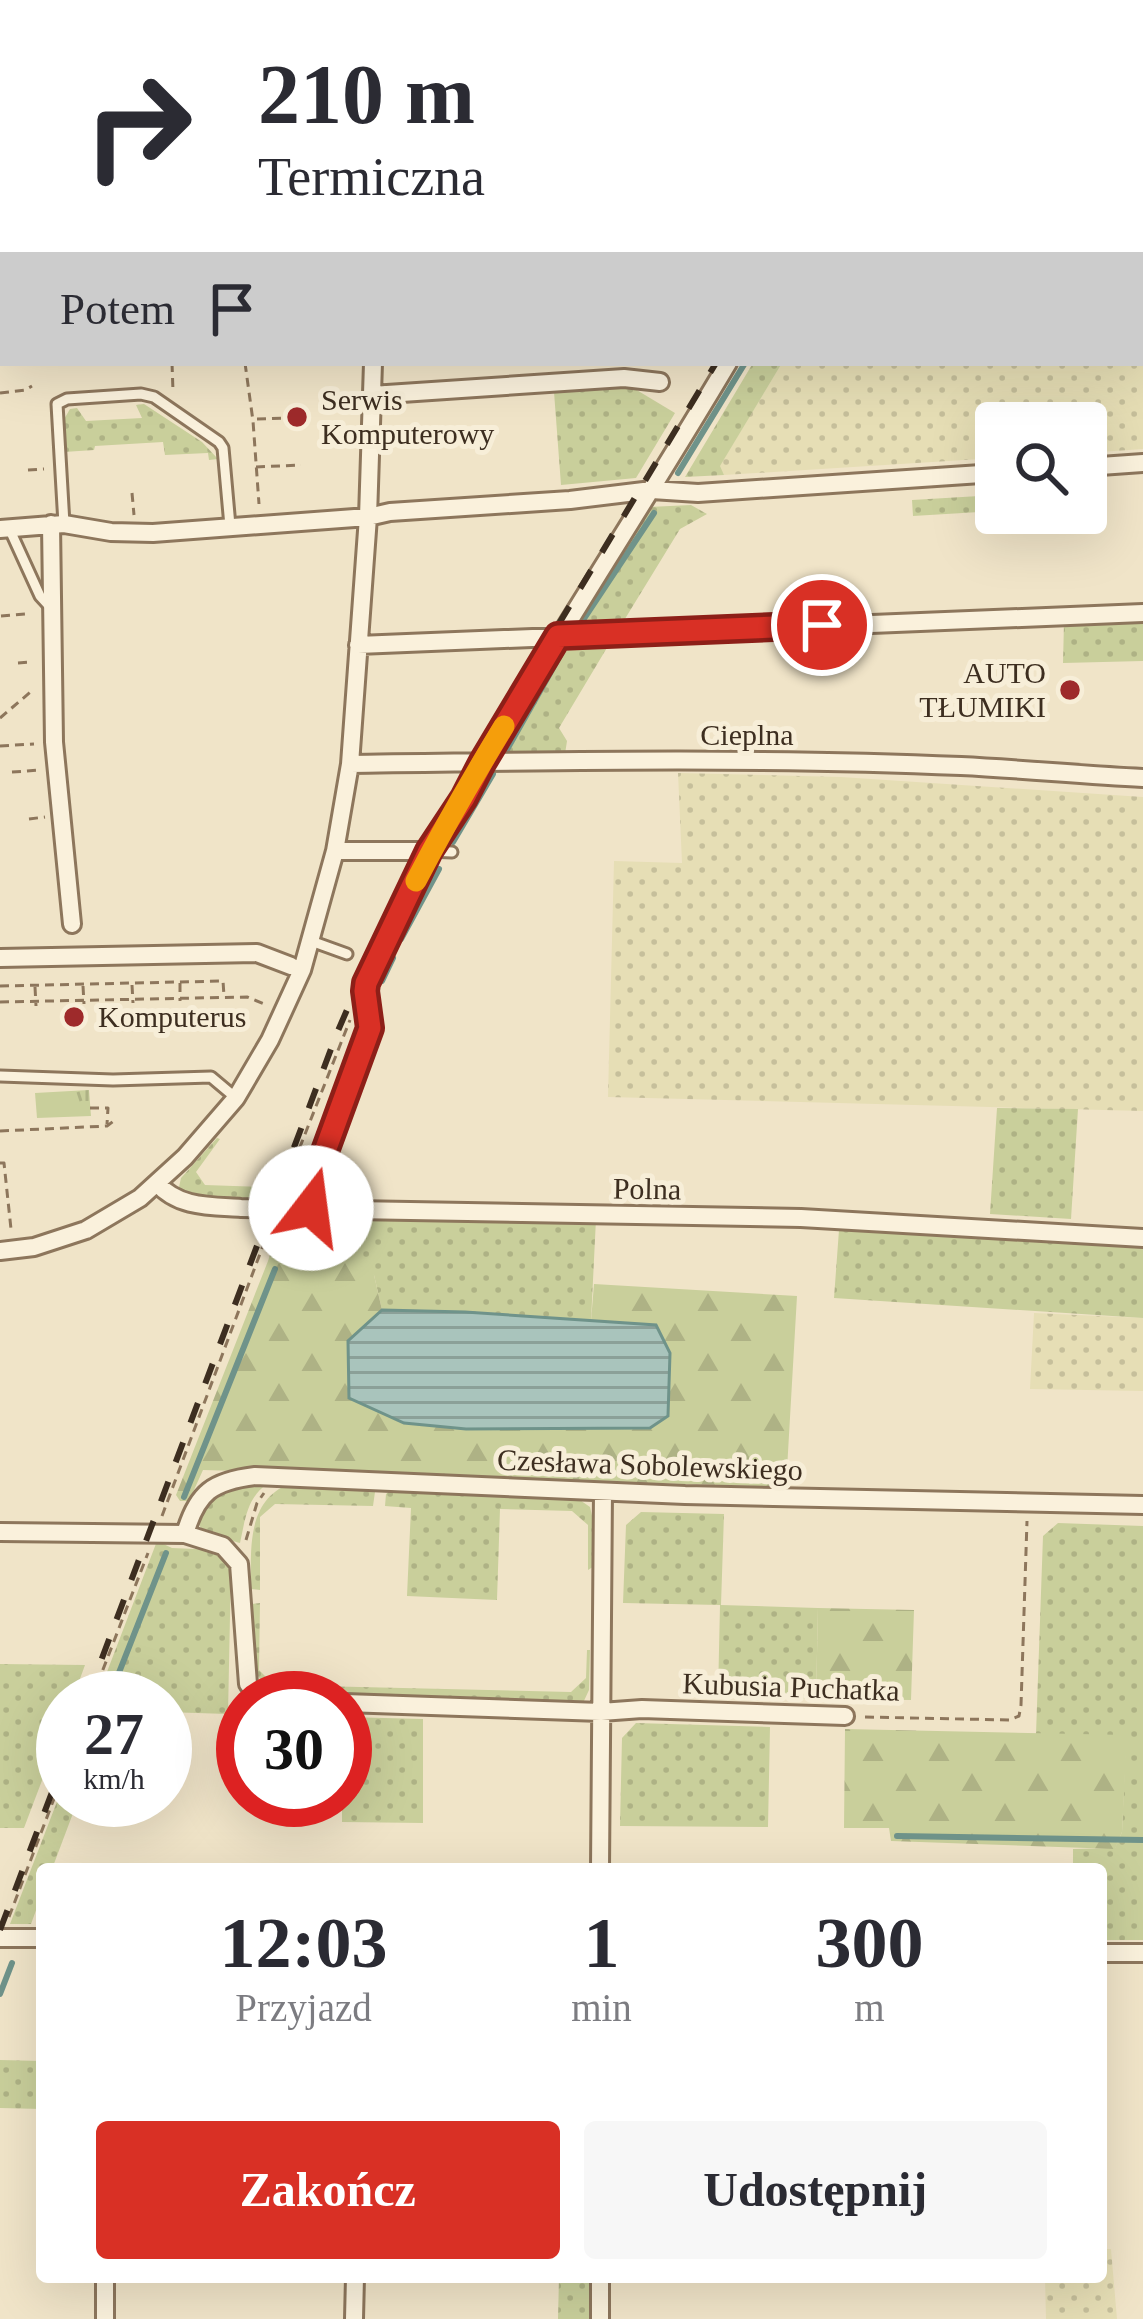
<!DOCTYPE html>
<html lang="pl">
<meta charset="utf-8">
<style>
body{margin:0;font-family:"Times New Roman",serif;background:#f7f7f7;color:#2b2b33;height:100vh;display:flex;flex-direction:column;font-size:45px;white-space:nowrap}
*{box-sizing:border-box;margin:0}
p{font-size:39px;color:#7c7c81}
.icon{flex:none;width:66px;height:66px;fill:none;stroke:currentColor;stroke-width:2;stroke-linecap:round;stroke-linejoin:round}
.map{position:relative;flex:1;overflow:hidden}
.side{position:absolute;left:36px;top:1863px;width:1071px;height:420px;display:flex;flex-direction:column;background:#fff;border-radius:12px;box-shadow:0 12px 48px #0002}
.side>*{flex:none}
.top-card{position:absolute;left:0px;top:0px;width:1143px;height:366px;box-shadow:0 12px 48px #0002;background:#fff;color:#2b2b33;overflow:hidden}
.fabs{position:absolute;left:975px;top:402px;display:grid;gap:24px}
.fabs a{display:grid;place-items:center;width:132px;height:132px;border-radius:12px;background:#fff;box-shadow:0 12px 48px #0002;font-size:60px}
.speed{position:absolute;left:36px;top:1671px;display:flex;gap:24px;font-size:60px;font-weight:700;text-align:center}
.speed>*{display:grid;place-content:center;width:156px;height:156px;border-radius:50%;background:#fff;box-shadow:0 12px 48px #0002;line-height:1}
.speed small{font-size:30px;font-weight:400}
.speed .limit{border:18px solid #d22;background:#fff;color:#111}
.pin{position:absolute;display:grid;place-items:center;width:102px;height:102px;color:#fff;margin:-51px;border:6px solid #fff;border-radius:50%;box-shadow:0 3px 12px #0007}
.me{position:absolute;width:132px;margin:-66px;rotate:15deg;stroke-linejoin:round;filter:drop-shadow(0 0 9px #0008)}
.turn{display:flex;align-items:center;gap:42px;height:252px;padding:0 60px;font-size:54px}
.turn .icon{width:156px;height:156px;stroke-width:2.5}
.turn b{display:block;font-size:84px;line-height:102px}
.then{display:flex;align-items:center;height:114px;padding:0 60px;background:#0003;gap:24px;font-size:45px}
.eta{display:flex;justify-content:space-evenly;align-items:center;height:204px;text-align:center}
.eta b{font-size:72px;font-weight:700;line-height:84px}
.button{display:flex;gap:24px;margin-top:auto;padding:24px 60px}
.button a{flex:1;height:138px;border-radius:12px;background:#d93025;color:#fff;font-size:48px;font-weight:700;line-height:138px;text-align:center}
.button a+a{background:#f7f7f7;color:#2b2b33}
.map>svg:first-child{display:block}
</style>
<div class="map">
<svg width="1143" height="2319" viewBox="0 0 1143 2319">
<defs>
<pattern id="farmland-dots" width="8" height="8" patternUnits="userSpaceOnUse" patternTransform="scale(3)"><rect width="8" height="8" fill="#e6deb5"/><path d="M2 2h.1M6 6h.1" fill="none" stroke="#c6bf9b" stroke-width="1.8" stroke-linecap="round"/></pattern>
<pattern id="grass-dots" width="8" height="8" patternUnits="userSpaceOnUse" patternTransform="scale(3)"><rect width="8" height="8" fill="#c9cf9b"/><path d="M2 2h.1M6 6h.1" fill="none" stroke="#aeb285" stroke-width="1.8" stroke-linecap="round"/></pattern>
<pattern id="forest-firs" width="22" height="20" patternUnits="userSpaceOnUse" patternTransform="scale(3)"><rect width="22" height="20" fill="#c9cf9b"/><path d="M5 1l3.5 6h-7zM16 11l3.5 6h-7z" fill="#aeb285"/></pattern>
<pattern id="park-tufts" width="24" height="20" patternUnits="userSpaceOnUse" patternTransform="scale(3)"><rect width="24" height="20" fill="#c9cf9b"/><path d="M3 7l-1-3M5 7V3M7 7l1-3M15 17l-1-3M17 17v-4M19 17l1-3" fill="none" stroke="#aeb285"/></pattern>
<pattern id="water-rules" width="6" height="5" patternUnits="userSpaceOnUse" patternTransform="scale(3)"><rect width="6" height="5" fill="#a9c4bc"/><path d="M0 2.5h6" fill="none" stroke="#8ba098"/></pattern>
</defs>
<rect width="100%" height="100%" fill="#f0e4c8"/>
<path fill="url(#farmland-dots)" d="M 1140,240 L 1143,240 L 1143,449 L 1086,453 L 1086,423 L 996,423 L 996,458 L 724,475 L 719,467 L 782,363 L 1140,363 Z
M 678,773 L 841,777 L 1143,797 L 1143,1111 L 608,1097 L 614,861 L 682,863 Z
M 1034,1313 L 1143,1318 L 1143,1391 L 1030,1389 Z
M 1101,2249 L 1111,2249 L 1117,2319 L 1046,2319 L 1045,2277 L 1101,2277 Z"/>
<path fill="url(#grass-dots)" d="M 753,363 L 782,363 L 720,466 L 724,475 L 685,477 Z
M 630,386 L 675,413 L 636,478 L 561,485 L 554,392 Z
M 144,404 L 202,442 L 218,459 L 209,460 L 208,453 L 165,455 L 163,442 L 95,446 L 94,450 L 64,452 L 63,421 L 70,409 L 77,408 L 86,421 L 142,418 L 136,405 Z
M 996,495 L 996,511 L 913,516 L 912,500 Z
M 691,505 L 707,514 L 680,529 L 620,627 L 568,628 L 649,507 Z
M 1143,620 L 1143,661 L 1063,663 L 1064,622 Z
M 614,636 L 559,728 L 567,741 L 565,754 L 497,755 L 560,640 Z
M 997,1108 L 1078,1109 L 1071,1219 L 990,1214 Z
M 217,1138 L 220,1139 L 196,1172 L 205,1185 L 262,1187 L 256,1202 C 233,1202 197,1203 179,1187 L 181,1178 Z
M 283,1214 L 596,1219 L 591,1321 L 465,1312 L 382,1310 L 374,1275 L 268,1261 Z
M 839,1230 L 1143,1248 L 1143,1318 L 834,1298 Z
M 234,1484 L 267,1484 C 247,1498 245,1520 240,1543 C 230,1540 208,1537 201,1528 C 186,1507 220,1491 234,1484 Z
M 289,1484 L 371,1486 L 375,1492 L 373,1506 L 275,1504 L 260,1517 L 260,1590 L 251,1589 C 251,1551 246,1501 289,1484 Z
M 394,1488 L 577,1498 L 590,1507 L 595,1528 L 596,1565 L 588,1570 L 588,1525 L 572,1511 L 500,1509 L 497,1600 L 407,1596 L 411,1508 L 385,1506 L 386,1494 Z
M 641,1512 L 724,1514 L 721,1605 L 818,1608 L 816,1699 L 718,1695 L 720,1605 L 623,1603 L 626,1525 Z
M 1058,1523 L 1143,1526 L 1143,1940 L 1101,1940 L 1101,1869 L 1073,1869 L 1073,1849 L 1115,1848 L 1122,1832 L 1126,1736 L 1036,1734 L 1043,1536 Z
M 157,1541 L 172,1548 L 219,1550 L 231,1567 L 228,1714 L 165,1712 L 165,1698 L 97,1698 Z
M 260,1603 L 259,1670 L 274,1685 L 571,1692 L 586,1678 L 587,1650 L 590,1650 L 589,1690 L 583,1703 L 570,1704 L 290,1697 C 240,1682 251,1646 251,1604 Z
M 0,1664 L 85,1665 L 73,1698 L 63,1698 L 63,1725 L 24,1828 L 0,1828 Z
M 345,1717 L 423,1719 L 423,1823 L 342,1822 L 342,1800 L 345,1800 Z
M 636,1723 L 770,1727 L 768,1827 L 620,1826 L 622,1738 Z
M 63,1786 L 63,1800 L 78,1800 L 52,1869 L 42,1869 L 42,1894 L 31,1924 L 10,1924 Z
M 0,2060 L 42,2061 L 42,2109 L 0,2108 Z
M 559,2277 L 589,2277 L 589,2319 L 558,2319 Z"/>
<path fill="url(#forest-firs)" d="M 353,1260 L 374,1275 L 382,1310 L 348,1341 L 404,1423 L 465,1429 L 650,1428 L 670,1353 L 656,1325 L 591,1321 L 594,1284 L 797,1296 L 786,1487 L 203,1470 L 189,1501 L 180,1501 L 176,1495 L 268,1261 Z
M 818,1608 L 914,1610 L 911,1700 L 816,1699 Z
M 845,1729 L 1127,1735 L 1122,1832 L 1115,1849 L 891,1841 L 889,1828 L 844,1828 Z"/>
<path fill="url(#park-tufts)" d="M 89,1090 L 91,1116 L 37,1118 L 35,1093 Z"/>
<path fill="url(#water-rules)" stroke="#6f938a" stroke-width="3" d="M 382,1310 L 465,1312 L 656,1325 L 670,1353 L 668,1416 L 650,1428 L 466,1429 L 404,1423 L 349,1398 L 348,1341 Z"/>
<g fill="none" stroke-linecap="round" stroke-linejoin="round">
<path stroke="#6f938a" stroke-width="6" d="M 962,3 L 964,0
M 678,473 L 745,363
M 581,623 L 654,513
M 505,753 L 566,645
M 453,842 L 493,774
M 401,939 L 439,869
M 382,981 L 393,958
M 305,1182 L 361,1028
M 184,1497 L 275,1269
M 109,1698 L 166,1553
M 897,1836 L 1143,1840
M 0,1994 L 12,1963"/>
<g stroke="#8d765c" stroke-width="15">
<path id="lane" d="M 552,3 L 553,0
M 64,524 L 57,404 L 67,399 L 141,394 L 154,397 L 219,442 L 223,448 L 230,526
M 9,528 L 40,596 L 51,608
M 429,851 L 452,852
M 311,941 L 347,954
M 0,1076 L 113,1080 L 211,1077 L 236,1098"/>
</g>
<g stroke="#8d765c" stroke-width="22">
<path id="street" d="M 423,3 L 424,0
M 911,3 L 913,0
M 1140,60 L 1143,60
M 0,115 L 3,115
M 372,395 L 624,378 L 660,382
M 1086,467 L 1143,463
M 51,524 L 54,742 L 72,924
M 0,529 L 64,524 L 111,532 L 153,533 L 368,517 L 390,512 L 570,500 L 652,490 L 698,493 L 996,473
M 358,645 L 1143,613
M 350,764 C 553,761 757,757 961,766 C 1022,769 1082,775 1143,778
M 335,851 L 429,851
M 0,958 L 257,953 L 291,966
M 157,1183 C 178,1208 211,1206 241,1208 L 801,1218 L 1143,1238
M 311,1208 L 317,1173 L 370,1028 L 365,991 L 366,983 C 387,939 407,893 430,850 C 440,832 454,815 465,796 C 548,649 642,508 728,363
M 0,1251 L 34,1247 L 86,1230 L 140,1198 L 185,1157 L 236,1098 L 270,1040 L 302,970 L 335,851 L 350,764 L 368,517 L 373,363
M 0,1532 L 185,1534 L 223,1546 L 239,1564 L 248,1684 L 256,1693 L 268,1698
M 185,1534 C 197,1492 213,1481 255,1476 L 685,1495 L 1143,1505
M 345,1703 L 601,1712 L 642,1709 L 845,1716
M 600,1869 L 603,1492
M 0,1938 L 42,1938
M 1101,1953 L 1143,1953
M 105,2277 L 105,2319
M 600,2277 L 600,2319
M 354,2319 L 355,2277"/>
</g>
<path stroke="#8d765c" stroke-width="3" stroke-dasharray="9 6" stroke-linecap="butt" d="M 942,3 L 944,0
M 1140,230 L 1143,230
M 172,363 L 173,391
M 245,363 L 253,421 L 259,504
M 0,393 L 25,390 L 32,386
M 257,419 L 285,418
M 256,467 L 301,465
M 28,470 L 44,469
M 132,493 L 134,515
M 1,616 L 26,614
M 18,663 L 32,662
M 0,718 L 34,689
M 0,746 L 34,744
M 12,772 L 41,770
M 29,819 L 45,817
M 180,983 L 180,1001
M 132,985 L 133,1003
M 0,986 L 223,981 L 224,996
M 83,986 L 84,1004
M 35,987 L 36,1006
M 0,1002 L 247,997 L 267,1005
M 90,1108 L 108,1108 L 107,1124
M 0,1131 L 107,1126 L 115,1120
M 0,1163 L 4,1163 L 11,1229
M 283,1190 L 350,1020
M 162,1516 L 270,1227
M 246,1540 L 257,1503 L 264,1493
M 92,1698 L 148,1553
M 865,1717 L 1009,1720 L 1019,1716 L 1021,1705 L 1027,1521
M 9,1917 L 63,1775"/>
<use href="#lane" stroke="#faf1dc" stroke-width="9"/>
<use href="#street" stroke="#faf1dc" stroke-width="16"/>
<path stroke="#3d2e20" stroke-width="6" stroke-dasharray="21 21" stroke-linecap="butt" d="M 933,3 L 935,0
M 87,1698 L 337,1033 L 378,938 L 422,851 L 716,363
M 0,1930 L 63,1763"/>
</g>
<g fill="none" stroke-linecap="round" stroke-linejoin="round">
<g stroke="#8d1f18" stroke-width="30">
<path id="route" d="M 311,1208 L 317,1173 L 370,1028 L 365,991 L 366,983 L 429,851 L 464,798 L 482,763 L 558,636 L 822,625"/>
</g>
<use href="#route" stroke="#d93025" stroke-width="21"/>
<path stroke="#f59e0b" stroke-width="21" d="M 416,881 C 443,829 473,777 504,726"/>
</g>
<g fill="#9e2a2b" stroke="#f7eed8" stroke-width="4.5">
<circle cx="297" cy="417" r="12"/>
<circle cx="1070" cy="690" r="12"/>
<circle cx="74" cy="1017" r="12"/>
</g>
<g text-anchor="middle" stroke-width="10" stroke-linejoin="round" paint-order="stroke">
<g font-size="30" fill="#3d2e20" stroke="#f7eed8" text-anchor="start">
<text x="321" y="410">Serwis<tspan x="321" dy="34">Komputerowy</tspan></text>
<text x="1046" y="683" text-anchor="end">AUTO<tspan x="1046" dy="34">TŁUMIKI</tspan></text>
<text x="98" y="1027">Komputerus</text>
</g>
<g font-size="30" fill="#3d2e20" stroke="#f7eed8">
<text x="747" y="745">Cieplna</text>
<text transform="translate(647 1189) rotate(1)" y="10">Polna</text>
<text transform="translate(650 1465) rotate(2)" y="10">Czesława Sobolewskiego</text>
<text transform="translate(791 1687) rotate(2)" y="10">Kubusia Puchatka</text>
</g>
</g>
</svg>
<div class="fabs">
<a><svg class="icon" aria-label="search" viewBox="0 0 24 24"><circle cx="10" cy="10" r="6"/><path d="M15 15l6 6"/></svg></a>
</div>
<div class="speed"><div>27<small>km/h</small></div><div class="limit">30</div></div>
<div class="pin" style="left:822px;top:625px;background:#d93025"><svg class="icon" aria-label="arrive" viewBox="0 0 24 24"><path d="M6 21V4h12l-3 4 3 4H6"/></svg></div>
<svg class="me" style="left:311px;top:1208px" viewBox="-20 -20 40 40"><circle r="19" fill="#fff"/><path d="M0-13L10 11 0 6-10 11z" fill="#d93025"/></svg>
<div class="top-card">
<div class="turn"><svg class="icon" aria-label="right" viewBox="0 0 24 24"><path d="M7 20v-9h11M14 6l5 5-5 5"/></svg><div><b>210 m</b>Termiczna</div></div>
<div class="then">Potem<svg class="icon" aria-label="arrive" viewBox="0 0 24 24"><path d="M6 21V4h12l-3 4 3 4H6"/></svg></div>
</div>
<section class="side">
<div class="eta">
<div><b>12:03</b><p>Przyjazd</p></div>
<div><b>1</b><p>min</p></div>
<div><b>300</b><p>m</p></div>
</div>
<div class="button"><a>Zakończ</a><a>Udostępnij</a></div>
</section>
</div>
